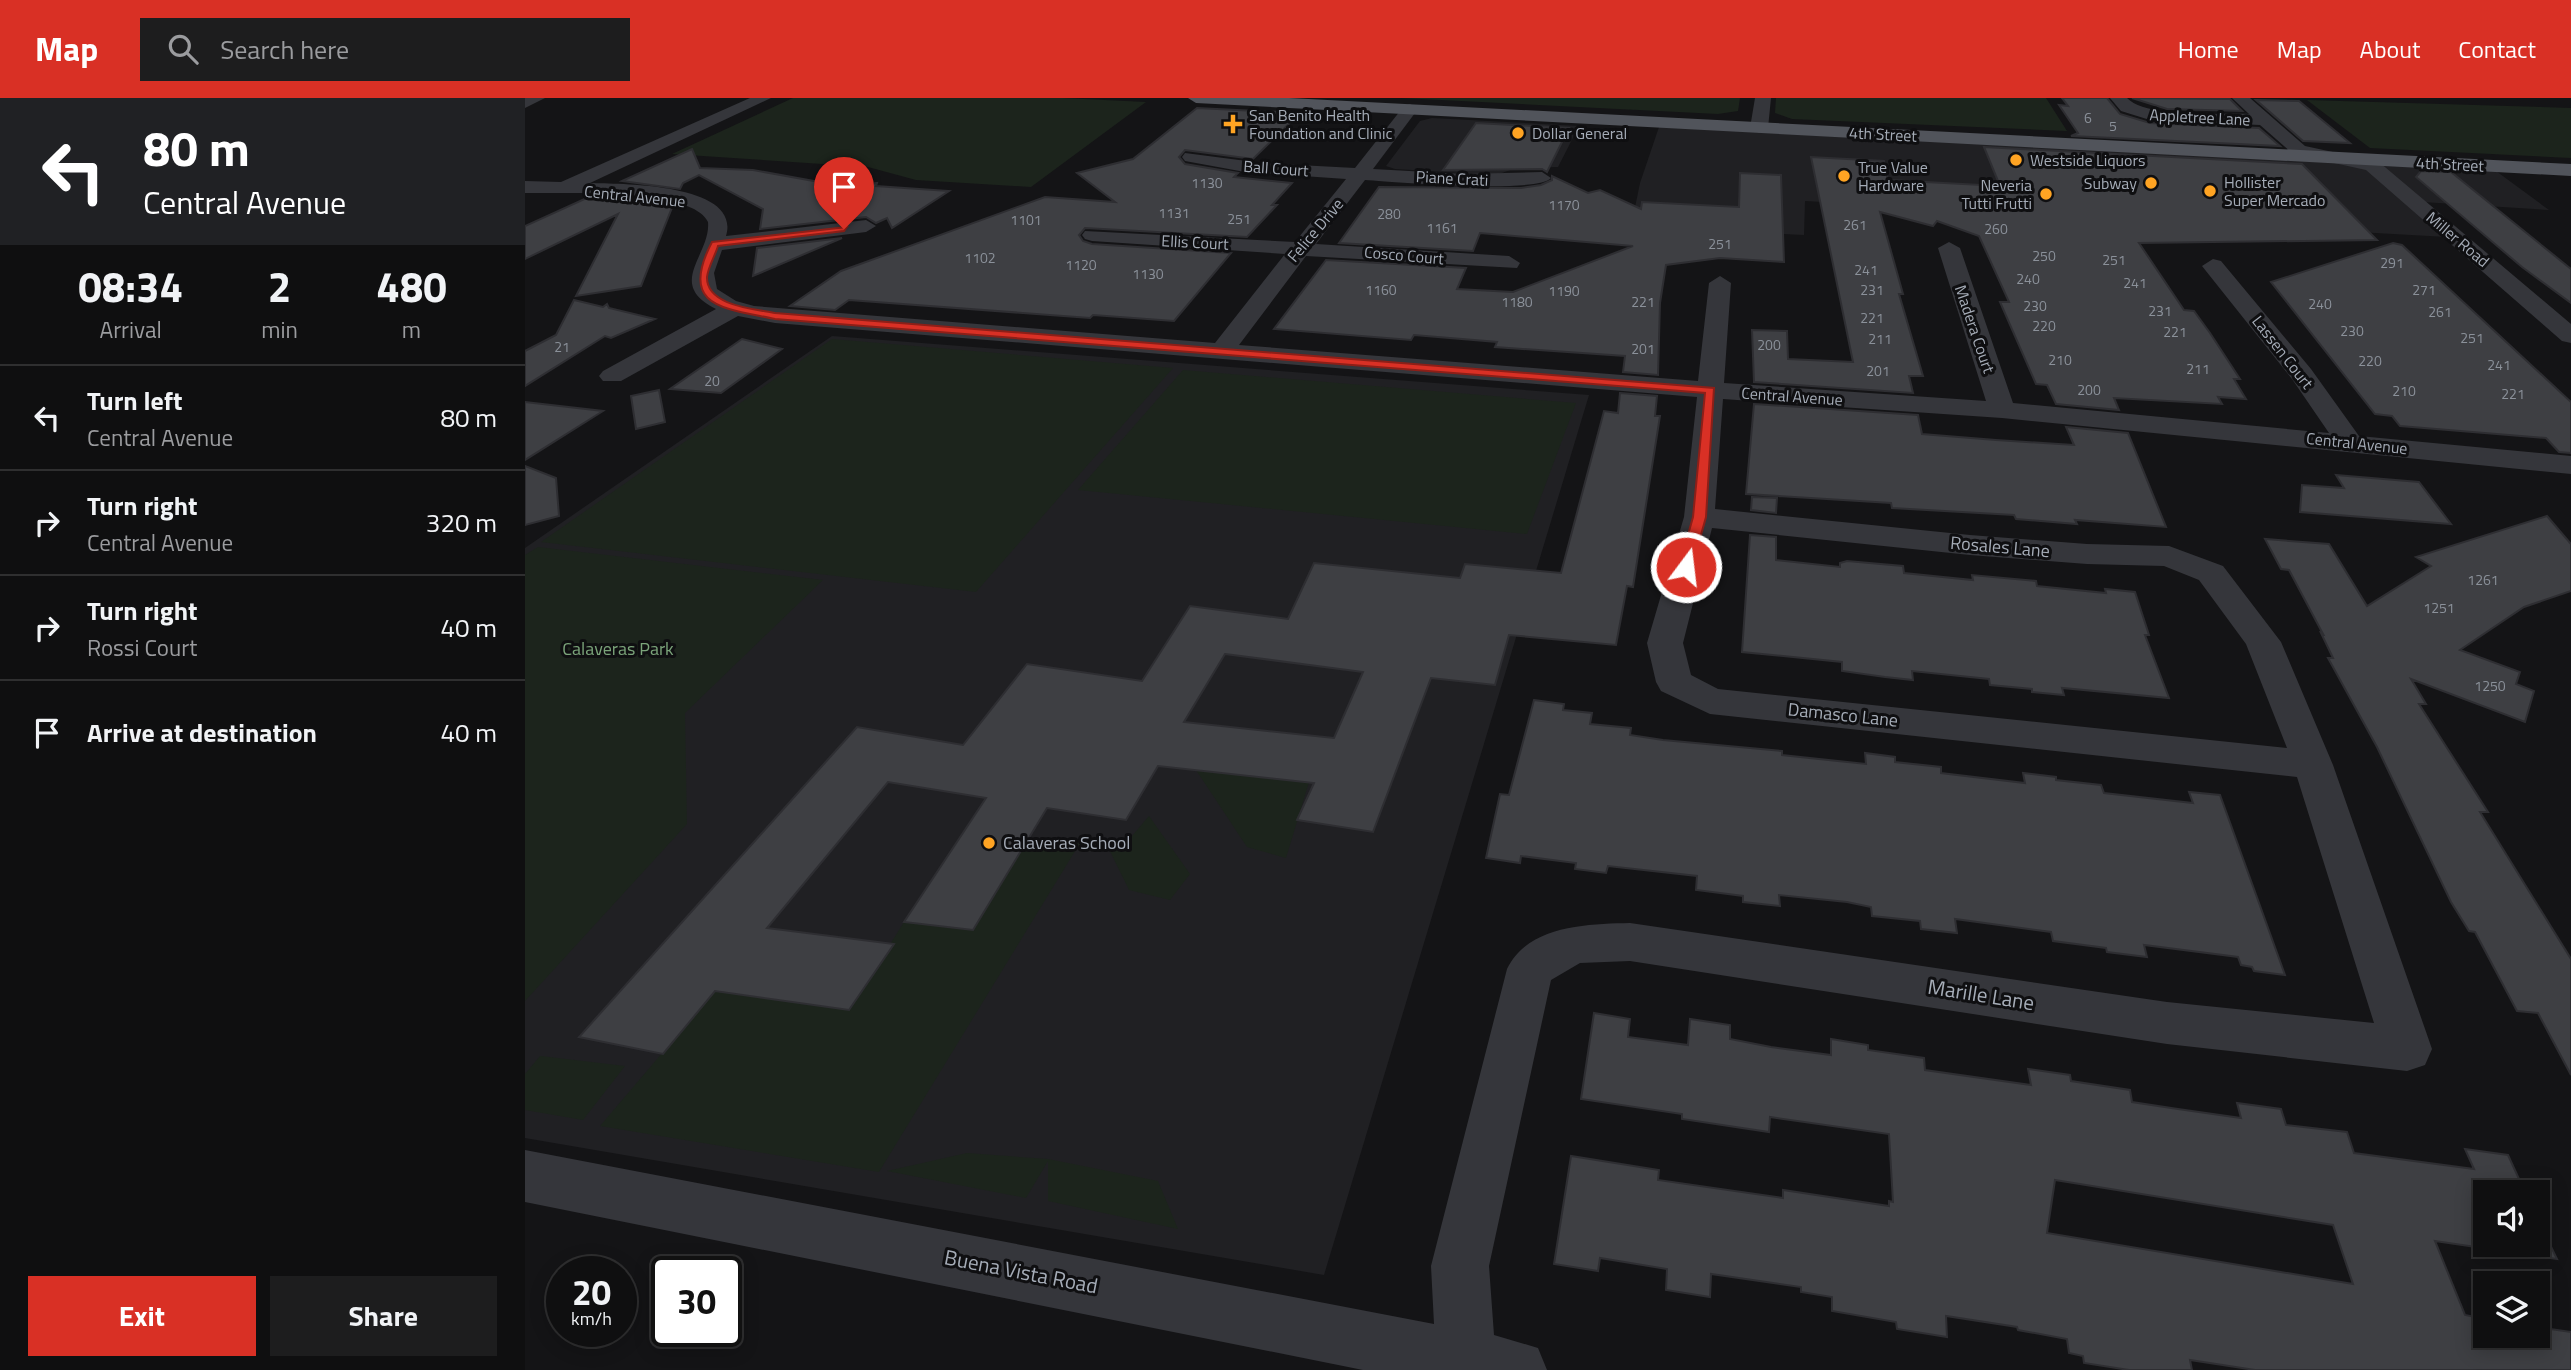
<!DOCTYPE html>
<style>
body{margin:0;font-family:"Titillium Web",sans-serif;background:#1d1d1e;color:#f1f3f6;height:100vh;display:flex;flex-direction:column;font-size:26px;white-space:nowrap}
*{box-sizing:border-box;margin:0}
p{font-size:23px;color:#9b9c9f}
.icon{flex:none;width:38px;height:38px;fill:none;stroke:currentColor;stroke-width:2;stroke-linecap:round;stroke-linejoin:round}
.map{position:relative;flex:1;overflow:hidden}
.side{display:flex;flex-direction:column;background:#0f0f10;width:525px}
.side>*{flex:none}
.guide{background:#202124;color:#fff;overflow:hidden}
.fabs{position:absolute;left:1948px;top:1082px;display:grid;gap:14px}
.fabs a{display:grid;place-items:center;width:77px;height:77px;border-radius:0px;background:#0f0f10;box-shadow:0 4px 18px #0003,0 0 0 2px #2f2f30;font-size:35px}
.speed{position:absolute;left:21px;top:1158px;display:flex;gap:14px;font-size:35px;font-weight:700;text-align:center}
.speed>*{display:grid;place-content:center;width:91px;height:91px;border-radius:50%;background:#0f0f10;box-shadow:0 4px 18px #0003,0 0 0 2px #2f2f30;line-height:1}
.speed small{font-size:18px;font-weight:400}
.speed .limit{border:4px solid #111;border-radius:10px;background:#fff;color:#111}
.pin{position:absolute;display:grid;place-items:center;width:60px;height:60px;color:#fff;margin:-72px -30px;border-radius:50% 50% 50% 0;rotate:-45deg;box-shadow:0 0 7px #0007}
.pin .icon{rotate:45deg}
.me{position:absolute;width:77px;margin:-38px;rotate:15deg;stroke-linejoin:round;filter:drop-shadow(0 0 5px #0008)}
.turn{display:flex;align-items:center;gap:24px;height:147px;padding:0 28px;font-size:32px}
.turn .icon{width:91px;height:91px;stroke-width:2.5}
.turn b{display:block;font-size:49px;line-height:60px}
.eta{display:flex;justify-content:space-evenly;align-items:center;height:119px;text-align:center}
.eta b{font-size:42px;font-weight:700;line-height:49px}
.cta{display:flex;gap:14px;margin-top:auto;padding:14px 28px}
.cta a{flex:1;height:80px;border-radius:0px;background:#d93025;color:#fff;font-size:28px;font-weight:700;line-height:80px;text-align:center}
.cta a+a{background:#1d1d1e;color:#f1f3f6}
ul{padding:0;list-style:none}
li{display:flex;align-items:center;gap:21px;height:105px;padding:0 28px;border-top:2px solid #2f2f30}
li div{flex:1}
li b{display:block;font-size:26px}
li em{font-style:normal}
header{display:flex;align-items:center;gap:42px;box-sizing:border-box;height:98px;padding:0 35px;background:#d93025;color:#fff}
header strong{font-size:33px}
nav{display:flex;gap:38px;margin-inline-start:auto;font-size:24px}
.search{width:490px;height:63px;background:#1d1d1e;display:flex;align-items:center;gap:18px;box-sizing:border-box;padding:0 24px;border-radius:0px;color:#9b9c9f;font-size:26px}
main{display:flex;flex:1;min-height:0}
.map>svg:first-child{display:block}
</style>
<header>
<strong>Map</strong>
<div class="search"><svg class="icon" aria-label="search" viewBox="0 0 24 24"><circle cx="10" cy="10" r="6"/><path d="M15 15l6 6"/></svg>Search here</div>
<nav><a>Home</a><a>Map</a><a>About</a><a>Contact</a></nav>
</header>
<main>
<section class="side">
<div class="guide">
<div class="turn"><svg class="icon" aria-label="left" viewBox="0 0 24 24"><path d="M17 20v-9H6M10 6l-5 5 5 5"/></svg><div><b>80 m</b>Central Avenue</div></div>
</div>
<div class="eta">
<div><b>08:34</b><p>Arrival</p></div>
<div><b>2</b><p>min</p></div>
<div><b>480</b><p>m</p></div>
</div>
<ul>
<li><svg class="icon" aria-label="left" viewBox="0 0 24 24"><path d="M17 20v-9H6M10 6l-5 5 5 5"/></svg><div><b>Turn left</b><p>Central Avenue</p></div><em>80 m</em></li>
<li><svg class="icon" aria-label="right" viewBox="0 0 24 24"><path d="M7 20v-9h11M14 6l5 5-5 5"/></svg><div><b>Turn right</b><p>Central Avenue</p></div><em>320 m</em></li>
<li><svg class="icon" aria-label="right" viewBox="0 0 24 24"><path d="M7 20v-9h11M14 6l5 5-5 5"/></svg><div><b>Turn right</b><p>Rossi Court</p></div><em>40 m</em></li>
<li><svg class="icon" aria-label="arrive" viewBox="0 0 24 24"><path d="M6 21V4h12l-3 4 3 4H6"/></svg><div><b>Arrive at destination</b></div><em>40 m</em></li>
</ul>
<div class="cta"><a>Exit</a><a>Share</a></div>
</section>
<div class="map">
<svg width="2046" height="1272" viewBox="0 0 2046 1272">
<rect width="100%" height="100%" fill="#141416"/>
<path fill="#202023" d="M 907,20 L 1054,28 L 1033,69 L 991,70 L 971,77 L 870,71 L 861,68 L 895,23 Z
M 1134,29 L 1971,73 L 2024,112 L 1898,104 L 1940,140 L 1280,103 L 1279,137 L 1106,129 L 1115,85 Z
M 307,238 L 1064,297 L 799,1177 L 0,1040 L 0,450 Z"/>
<path fill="#1c241c" d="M 268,0 L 538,0 L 621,4 L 506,89 L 391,82 L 343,69 L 147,56 Z
M 876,0 L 1215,0 L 1213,13 L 1193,16 Z
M 1251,0 L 1521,0 L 1542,33 L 1267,21 L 1250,15 Z
M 1782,2 L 2046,10 L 2046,60 L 1845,50 Z
M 307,241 L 648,270 L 451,494 L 16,444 Z
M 658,272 L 1051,305 L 1002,436 L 553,392 Z
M 13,449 L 298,482 L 160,615 L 162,726 L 0,903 L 0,457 Z
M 671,672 L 784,684 L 761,760 L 722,749 Z
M 624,718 L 665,776 L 645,802 L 604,792 L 582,747 L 607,738 Z
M 555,745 L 354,1074 L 75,1028 L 190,893 L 324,912 L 379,824 L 448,832 L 500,746 Z
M 15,958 L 16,958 L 100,968 L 58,1022 L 0,1012 L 0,976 Z
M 442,1055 L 523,1061 L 633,1083 L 653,1131 L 523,1103 L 523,1063 L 501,1100 L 362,1073 Z"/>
<path fill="#3e3f43" stroke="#2e2e32" stroke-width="2" fill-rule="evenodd" d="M 1537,0 L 1582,0 L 1595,16 L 1625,25 L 1734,30 L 1755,48 L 1546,38 L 1553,35 L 1534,7 L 1543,8 Z
M 1607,0 L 1705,1 L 1717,13 L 1642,11 Z
M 1731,2 L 1774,3 L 1825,45 L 1778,43 Z
M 672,10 L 775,15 L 728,61 L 660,52 L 654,59 L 660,66 L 713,75 L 709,79 L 767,85 L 747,107 L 752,107 L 722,139 L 560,130 L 554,137 L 558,143 L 567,146 L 706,155 L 649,223 L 568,217 L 565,220 L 324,202 L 310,212 L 265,208 L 316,173 L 520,99 L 590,104 L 552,75 L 608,61 Z
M 951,25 L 1044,30 L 1022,74 L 1017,71 L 918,72 Z
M 1459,49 L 1777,66 L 1852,142 L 1614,145 L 1659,212 L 1669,213 L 1685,235 L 1715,281 L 1709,281 L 1721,301 L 1693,299 L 1697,306 L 1589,300 L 1594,312 L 1531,306 L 1522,287 L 1511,286 L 1475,204 L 1484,204 L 1454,138 L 1412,123 L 1408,128 L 1355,114 L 1378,196 L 1374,196 L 1398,278 L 1384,278 L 1388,295 L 1229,284 L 1227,232 L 1262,233 L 1263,261 L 1328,264 L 1286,59 L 1359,63 L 1363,82 L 1475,88 Z
M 167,51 L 175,70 L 228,72 L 322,89 L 352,85 L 351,88 L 424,93 L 367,130 L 362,120 L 351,125 L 341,119 L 235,131 L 238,111 L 174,77 L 158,85 L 155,91 L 97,83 Z
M 1896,73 L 1926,74 L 2046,171 L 2046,205 L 1997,169 L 1891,79 Z
M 1215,75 L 1256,77 L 1259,164 L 1195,160 L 1141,167 L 1135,205 L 1133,277 L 1098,274 L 1100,258 L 970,249 L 972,244 L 889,237 L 886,242 L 749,231 L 801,162 L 941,170 L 932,191 L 988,194 L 1108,148 L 955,135 L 948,153 L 814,145 L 854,89 L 996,90 L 1016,87 L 1027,82 L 1027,78 L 1063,95 L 1075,92 L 1116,111 L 1117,104 L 1214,109 Z
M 66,98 L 148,107 L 116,188 L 51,198 L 93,116 L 0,161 L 0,128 Z
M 317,140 L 228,178 L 232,150 Z
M 1868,145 L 1877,147 L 2046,304 L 2046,355 L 2034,354 L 2021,340 L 1875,328 L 1867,318 L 1850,316 L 1746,184 Z
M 49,202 L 78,209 L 82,206 L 84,210 L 130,221 L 86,240 L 80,238 L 0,288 L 0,253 L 31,237 Z
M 217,241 L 257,251 L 196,295 L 145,291 Z
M 134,292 L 140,324 L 111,331 L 106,298 Z
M 1095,295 L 1132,298 L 1130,318 L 1135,318 L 1108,489 L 1102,488 L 1091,547 L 984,537 L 970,587 L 906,580 L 848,734 L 772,722 L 789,685 L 633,668 L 601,722 L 522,710 L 448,832 L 379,824 L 461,700 L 363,684 L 242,830 L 369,846 L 324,912 L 190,893 L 138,956 L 54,939 L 332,629 L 438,647 L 502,566 L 617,583 L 665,508 L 763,521 L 789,465 L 935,480 L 940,466 L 1036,475 L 1079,313 L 1093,315 ZM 700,556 L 838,574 L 809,640 L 659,624 Z
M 0,304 L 78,313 L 0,362 Z
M 1229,306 L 1393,317 L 1397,336 L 1471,342 L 1549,347 L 1541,329 L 1603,335 L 1641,429 L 1550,422 L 1552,426 L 1491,421 L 1489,417 L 1367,410 L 1366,405 L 1221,396 Z
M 0,368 L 31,380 L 34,418 L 0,427 Z
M 1811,377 L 1894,384 L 1926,426 L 1775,414 L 1777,387 L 1819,390 Z
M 1227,399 L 1252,400 L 1251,415 L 1226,412 Z
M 2022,418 L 2046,446 L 2046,493 L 1999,509 L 1935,552 L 1995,574 L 1991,586 L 2009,593 L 2000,624 L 1886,581 L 1901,606 L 1894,606 L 1963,714 L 1955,714 L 2046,861 L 2046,977 L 2013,915 L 1992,913 L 1950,834 L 1944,833 L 1926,804 L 1852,649 L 1803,560 L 1808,560 L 1796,535 L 1798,536 L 1764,472 L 1756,471 L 1740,441 L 1804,446 L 1842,508 L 1906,468 L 1891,459 Z
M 1225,437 L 1251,439 L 1251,462 L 1315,469 L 1315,465 L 1322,463 L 1378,468 L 1379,475 L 1448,482 L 1447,477 L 1511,483 L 1512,488 L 1581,495 L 1580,491 L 1610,494 L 1624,537 L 1620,537 L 1644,600 L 1537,590 L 1539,597 L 1507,594 L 1507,591 L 1465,587 L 1464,581 L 1387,573 L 1388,582 L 1360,579 L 1317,573 L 1317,564 L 1217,554 Z
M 1009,602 L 1039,606 L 1038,612 L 1067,615 L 1065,626 L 1106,630 L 1105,637 L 1138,642 L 1257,653 L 1257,657 L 1341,666 L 1340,655 L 1370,659 L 1370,664 L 1416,669 L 1416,675 L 1500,685 L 1498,675 L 1531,679 L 1531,682 L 1576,687 L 1579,695 L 1668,705 L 1664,694 L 1695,697 L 1760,877 L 1729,873 L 1727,869 L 1716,867 L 1713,859 L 1619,847 L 1622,859 L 1582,854 L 1581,850 L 1528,843 L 1526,834 L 1430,821 L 1432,835 L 1396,831 L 1395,823 L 1347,818 L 1346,809 L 1322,804 L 1254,797 L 1255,808 L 1218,804 L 1218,798 L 1171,792 L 1172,778 L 1083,768 L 1081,775 L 1050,771 L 1051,765 L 996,758 L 995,765 L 961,760 L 975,696 L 984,697 Z
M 1069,915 L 1105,921 L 1103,939 L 1163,947 L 1165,921 L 1205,927 L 1205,941 L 1246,949 L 1306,957 L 1306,941 L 1343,947 L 1343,952 L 1399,960 L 1400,972 L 1506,987 L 1503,971 L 1545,977 L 1546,983 L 1605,992 L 1607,1004 L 1653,1011 L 1716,1020 L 1712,1005 L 1756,1011 L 1761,1027 L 1822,1034 L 1829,1055 L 1949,1071 L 1940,1051 L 1983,1057 L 2000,1094 L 1960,1094 L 1960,1146 L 2012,1146 L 2012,1120 L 2032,1161 L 1910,1143 L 1940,1217 L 1960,1221 L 1960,1237 L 2012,1237 L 2012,1229 L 2046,1234 L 2046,1272 L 1730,1272 L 1665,1262 L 1667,1272 L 1604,1272 L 1559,1265 L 1558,1258 L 1544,1255 L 1542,1241 L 1493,1232 L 1492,1229 L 1421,1218 L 1422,1239 L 1372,1231 L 1371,1224 L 1307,1213 L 1307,1199 L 1276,1194 L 1276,1189 L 1186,1176 L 1185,1199 L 1141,1192 L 1142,1171 L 1075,1160 L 1073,1173 L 1029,1166 L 1046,1058 L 1134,1072 L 1133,1082 L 1258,1100 L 1258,1092 L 1364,1108 L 1364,1103 L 1368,1104 L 1364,1036 L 1245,1019 L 1244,1034 L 1157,1021 L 1157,1016 L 1056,1001 ZM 1530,1082 L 1808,1127 L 1828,1186 L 1522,1135 Z"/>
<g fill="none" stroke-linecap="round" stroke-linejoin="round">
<path fill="#35363b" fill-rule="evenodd" d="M 0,0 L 20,0 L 0,10 Z
M 225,0 L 246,0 L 65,85 C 96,86 217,85 201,138 L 341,122 L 351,128 L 341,134 L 197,152 L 189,175 L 192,191 L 211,203 L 229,208 L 690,245 L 760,156 L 567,143 L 560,141 L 557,137 L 560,133 L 770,144 L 821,81 L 720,74 L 660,63 L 657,59 L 660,55 L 737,65 L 830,70 L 879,8 L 885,6 L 893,11 L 848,71 L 939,76 L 1017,74 L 1026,80 C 1013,96 867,84 840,82 L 791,146 L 984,158 L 995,165 L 992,170 L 781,158 L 714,247 L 1173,283 L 1184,185 L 1195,178 L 1206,185 L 1199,285 L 1461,303 L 1413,150 L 1424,144 L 1435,150 L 1488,305 L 1804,335 L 1767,281 L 1677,168 L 1688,161 L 1696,163 L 1786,271 L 1834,338 L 2046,358 L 2046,376 L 1477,320 L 1198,301 L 1190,411 L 1445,437 L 1562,446 L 1644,448 L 1698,468 L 1756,544 L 1808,667 L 1907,951 L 1900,967 L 1882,973 L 1642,946 L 1105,863 L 1055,865 L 1026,882 L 964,1168 L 969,1237 L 1013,1250 L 1022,1272 L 838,1272 L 0,1104 L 0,1052 L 909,1226 L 906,1168 L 982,871 C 1003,827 1063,826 1105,825 L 1642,904 L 1849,925 L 1772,679 L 1185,616 L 1136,593 L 1131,584 L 1122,545 L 1159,419 L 1172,299 L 250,225 L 213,218 L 96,283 L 78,283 L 74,278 L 78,273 L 191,211 C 140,186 186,157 183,124 C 167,89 36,96 0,95 L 0,83 L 36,84 ZM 1187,430 L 1445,457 L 1562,466 L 1639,468 L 1674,482 L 1721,546 L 1762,650 L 1193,591 L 1166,577 L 1158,545 Z
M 1230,0 L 1246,0 L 1243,30 L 1234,35 L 1225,30 Z
M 1585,0 L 1602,0 C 1621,20 1695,15 1724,16 L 1707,0 L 1725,0 L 1780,48 L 1854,64 L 2046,226 L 2046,245 L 2037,243 L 1841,72 L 1768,56 L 1735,27 L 1625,22 L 1596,13 Z"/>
<path fill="#51545b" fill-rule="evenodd" d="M 663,0 L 764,0 L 2046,66 L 2046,78 L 671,5 Z"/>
</g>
<path fill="#d93025" stroke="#8d1f18" stroke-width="2" d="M 322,129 L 319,133 L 193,148 C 190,158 183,169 182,179 C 181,208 230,211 250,215 L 1189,290 L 1181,419 L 1167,469 L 1161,473 L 1154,469 L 1168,419 L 1180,295 L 250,221 C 198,210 153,209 187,144 Z"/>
<g fill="#ffa423" stroke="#0f0f11" stroke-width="2.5">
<path d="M704.5 15.5h7v7h7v7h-7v7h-7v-7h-7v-7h7z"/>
<circle cx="993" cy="35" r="7"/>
<circle cx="1491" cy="62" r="7"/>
<circle cx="1319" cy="78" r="7"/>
<circle cx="1626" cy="85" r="7"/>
<circle cx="1685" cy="93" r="7"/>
<circle cx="1521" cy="96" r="7"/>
<circle cx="464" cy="745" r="7"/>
</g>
<g text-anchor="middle" stroke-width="6" stroke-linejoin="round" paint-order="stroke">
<g font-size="14" fill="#8b919a">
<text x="1563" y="25">6</text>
<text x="1588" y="33">5</text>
<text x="682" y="90">1130</text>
<text x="1039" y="112">1170</text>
<text x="649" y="120">1131</text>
<text x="864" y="121">280</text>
<text x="714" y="126">251</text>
<text x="501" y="127">1101</text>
<text x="1330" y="132">261</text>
<text x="917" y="135">1161</text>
<text x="1471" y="136">260</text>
<text x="1195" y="151">251</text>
<text x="1519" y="163">250</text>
<text x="455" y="165">1102</text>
<text x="1589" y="167">251</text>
<text x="1867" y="170">291</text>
<text x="556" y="172">1120</text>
<text x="1341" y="177">241</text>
<text x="623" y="181">1130</text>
<text x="1503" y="186">240</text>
<text x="1610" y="190">241</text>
<text x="856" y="197">1160</text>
<text x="1347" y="197">231</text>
<text x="1899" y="197">271</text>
<text x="1039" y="198">1190</text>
<text x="992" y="209">1180</text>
<text x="1118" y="209">221</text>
<text x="1795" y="211">240</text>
<text x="1510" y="213">230</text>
<text x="1635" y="218">231</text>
<text x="1915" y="219">261</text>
<text x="1347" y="225">221</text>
<text x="1519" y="233">220</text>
<text x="1827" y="238">230</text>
<text x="1650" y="239">221</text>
<text x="1947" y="245">251</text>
<text x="1355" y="246">211</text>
<text x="1244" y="252">200</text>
<text x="37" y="254">21</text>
<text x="1118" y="256">201</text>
<text x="1535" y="267">210</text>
<text x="1845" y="268">220</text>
<text x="1974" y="272">241</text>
<text x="1673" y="276">211</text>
<text x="1353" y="278">201</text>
<text x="187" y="288">20</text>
<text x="1564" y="297">200</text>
<text x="1879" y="298">210</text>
<text x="1988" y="301">221</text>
<text x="1958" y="487">1261</text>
<text x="1914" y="515">1251</text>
<text x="1965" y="593">1250</text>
</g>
<g font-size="16" fill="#a5acb7" stroke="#0f0f11" text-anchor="start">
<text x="724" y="23">San Benito Health<tspan x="724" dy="18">Foundation and Clinic</tspan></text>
<text x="1007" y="41">Dollar General</text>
<text x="1505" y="68">Westside Liquors</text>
<text x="1333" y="75">True Value<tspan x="1333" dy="18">Hardware</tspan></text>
<text x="1699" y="90">Hollister<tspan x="1699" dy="18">Super Mercado</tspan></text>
<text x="1612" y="91" text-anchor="end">Subway</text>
<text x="1507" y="93" text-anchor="end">Neveria<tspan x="1507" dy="18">Tutti Frutti</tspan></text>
</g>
<g font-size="16" fill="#a5acb7" stroke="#0f0f11">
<text transform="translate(1675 19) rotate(3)" y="6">Appletree Lane</text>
<text transform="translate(1358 36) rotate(3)" y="6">4th Street</text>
<text transform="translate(1925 66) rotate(3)" y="6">4th Street</text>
<text transform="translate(751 70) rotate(4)" y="6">Ball Court</text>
<text transform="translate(927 80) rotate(3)" y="6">Piane Crati</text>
<text transform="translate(110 98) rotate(6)" y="6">Central Avenue</text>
<text transform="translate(790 132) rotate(-50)" y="6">Felice Drive</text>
<text transform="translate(1933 141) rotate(40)" y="6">Miller Road</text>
<text transform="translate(670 144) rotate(3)" y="6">Ellis Court</text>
<text transform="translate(879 157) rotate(5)" y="6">Cosco Court</text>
<text transform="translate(1450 231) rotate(71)" y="6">Madera Court</text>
<text transform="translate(1758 254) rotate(52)" y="6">Lassen Court</text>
<text transform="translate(1267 298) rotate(4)" y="6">Central Avenue</text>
<text transform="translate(1832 345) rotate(6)" y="6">Central Avenue</text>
</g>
<g font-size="18" fill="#a5acb7" stroke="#0f0f11">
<text transform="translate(1475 449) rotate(5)" y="6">Rosales Lane</text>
<text transform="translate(1318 617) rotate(6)" y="6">Damasco Lane</text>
</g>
<g font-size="18" fill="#7ba47a" stroke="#0f0f11">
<text x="93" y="557">Calaveras Park</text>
</g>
<g font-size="18" fill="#a5acb7" stroke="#0f0f11" text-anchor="start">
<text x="478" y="751">Calaveras School</text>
</g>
<g font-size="21" fill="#a5acb7" stroke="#0f0f11">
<text transform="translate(1456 897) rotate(9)" y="7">Marille Lane</text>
<text transform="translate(496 1174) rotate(11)" y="7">Buena Vista Road</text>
</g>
</g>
</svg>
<div class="fabs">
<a><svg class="icon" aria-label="sound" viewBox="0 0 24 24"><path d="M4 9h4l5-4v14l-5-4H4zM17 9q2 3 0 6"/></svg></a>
<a><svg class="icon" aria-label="layers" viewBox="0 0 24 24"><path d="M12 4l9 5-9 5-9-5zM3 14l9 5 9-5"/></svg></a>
</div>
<div class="speed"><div>20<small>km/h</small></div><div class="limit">30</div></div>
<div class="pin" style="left:319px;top:131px;background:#d93025"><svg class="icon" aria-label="arrive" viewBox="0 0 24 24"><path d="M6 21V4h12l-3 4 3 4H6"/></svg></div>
<svg class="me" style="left:1161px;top:469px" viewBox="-20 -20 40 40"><circle r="17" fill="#d93025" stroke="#fff" stroke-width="3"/><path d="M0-11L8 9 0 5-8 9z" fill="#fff"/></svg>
</div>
</main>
